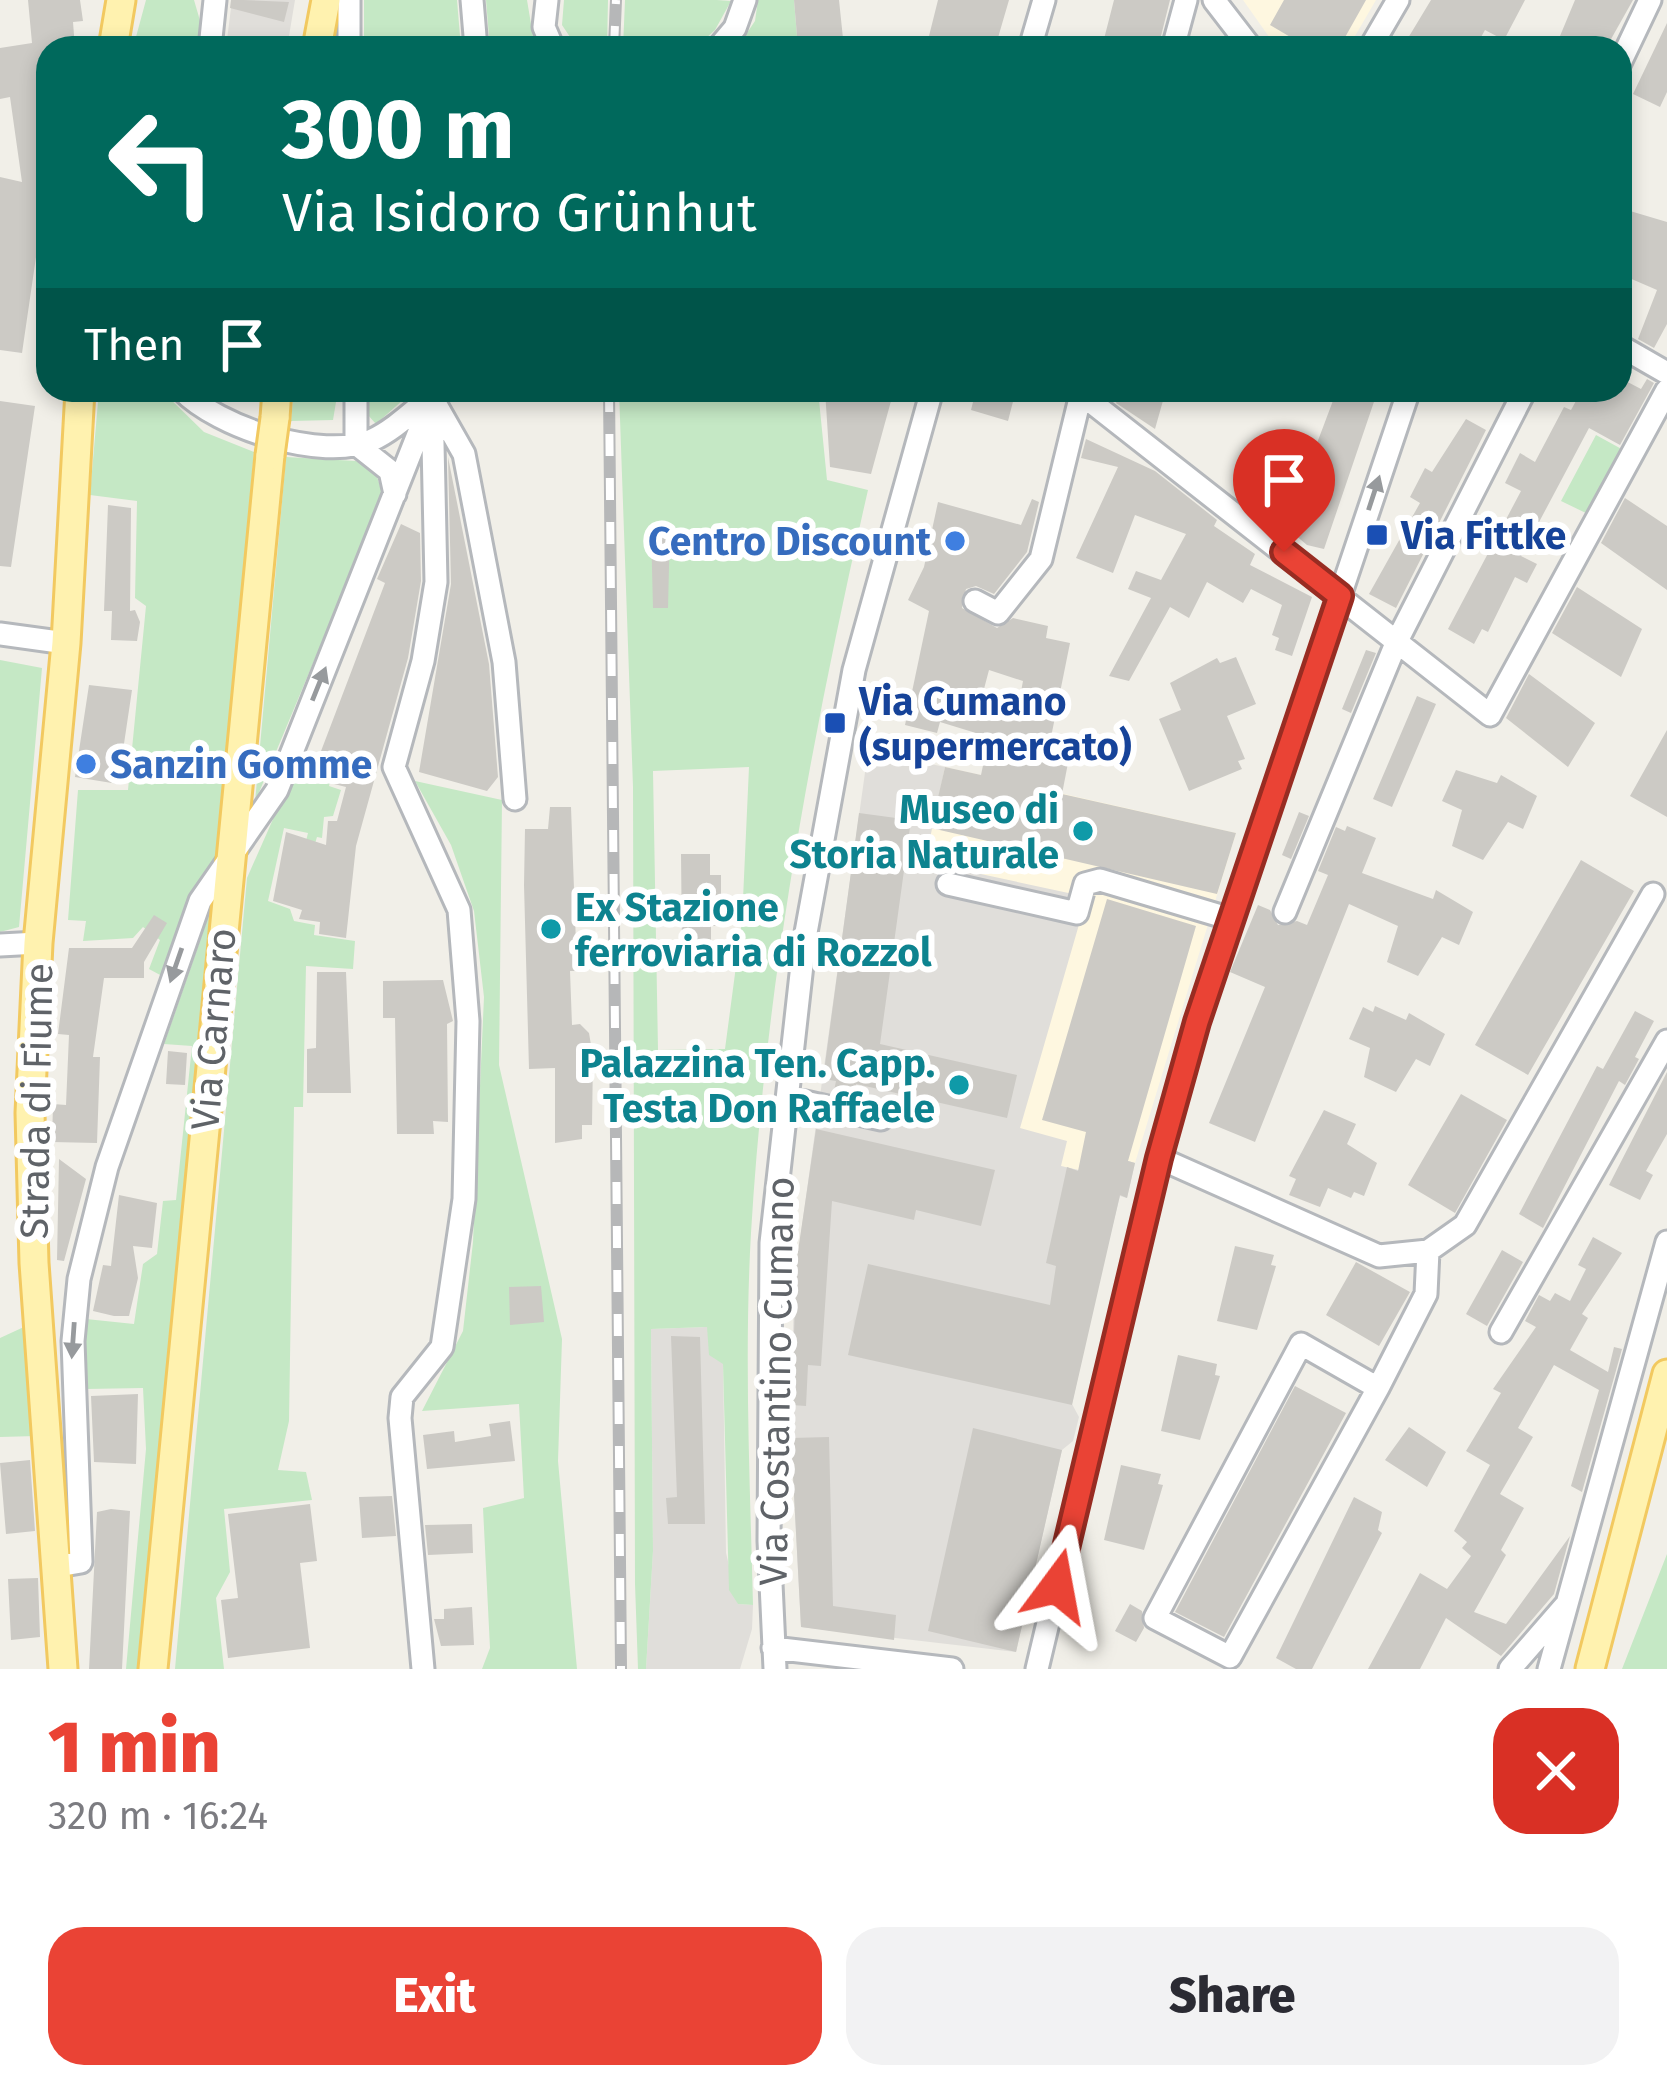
<!DOCTYPE html>
<meta charset="utf-8">
<style>
body{margin:0;font-family:"Fira Sans",sans-serif;background:#f2f2f3;color:#2b2b33;height:100vh;display:flex;flex-direction:column;font-size:45px;white-space:nowrap}
*{box-sizing:border-box;margin:0}
p{font-size:39px;color:#7c7c81}
.icon{flex:none;width:66px;height:66px;fill:none;stroke:currentColor;stroke-width:2;stroke-linecap:round;stroke-linejoin:round}
.map{position:relative;height:1669px;overflow:hidden}
.drawer{display:flex;flex-direction:column;background:#fff;flex:1}
.drawer>*{flex:none}
.hud{position:absolute;left:36px;top:36px;width:1596px;height:366px;border-radius:36px;box-shadow:0 6px 18px #0003;background:#00695c;color:#fff;overflow:hidden}
.pin{position:absolute;display:grid;place-items:center;width:102px;height:102px;color:#fff;margin:-123px -51px;border-radius:50% 50% 50% 0;rotate:-45deg;box-shadow:0 0 12px #0007}
.pin .icon{rotate:45deg}
.me{position:absolute;width:132px;margin:-66px;rotate:13deg;stroke-linejoin:round;filter:drop-shadow(0 0 9px #0008)}
.turn{display:flex;align-items:center;gap:42px;height:252px;padding:0 48px;font-size:54px}
.turn .icon{width:156px;height:156px;stroke-width:2.5}
.turn b{display:block;font-size:84px;line-height:102px}
.then{display:flex;align-items:center;height:114px;padding:0 48px;background:#0003;gap:24px;font-size:45px}
.round{display:grid;place-items:center;flex:none;width:126px;height:126px;border-radius:36px;background:#f2f2f3}
.headline{display:flex;align-items:center;justify-content:space-between;height:204px;padding:0 48px}
h1{font-size:72px;font-weight:800;line-height:90px;color:#ea4335}
.action{display:flex;gap:24px;margin-top:auto;padding:24px 48px}
.action a{flex:1;height:138px;border-radius:36px;background:#ea4335;color:#fff;font-size:48px;font-weight:800;line-height:138px;text-align:center}
.action a+a{background:#f2f2f3;color:#2b2b33}
.map>svg:first-child{display:block}
</style>
<div class="map">
<svg width="1667" height="1669" viewBox="0 0 1667 1669">
<rect width="100%" height="100%" fill="#f1efe8"/>
<path fill="#fef7e0" d="M 1243,0 L 1376,0 L 1348,48 L 1277,48 Z
M 945,767 L 1236,833 L 1135,1163 L 1128,1161 L 1123,1180 L 1060,1166 L 1019,1129 L 924,862 Z"/>
<path fill="#e0deda" d="M 232,0 L 295,0 L 287,48 L 226,48 Z
M 868,751 L 945,767 L 925,862 L 1087,897 L 1020,1128 L 1067,1141 L 1061,1166 L 1122,1180 L 1128,1161 L 1135,1163 L 1127,1198 L 1120,1196 L 1100,1276 L 1072,1404 L 1079,1417 L 1073,1441 L 1062,1450 L 1016,1652 L 801,1627 L 791,1438 L 794,1283 Z
M 707,1327 L 723,1363 L 726,1553 L 738,1604 L 753,1605 L 752,1629 L 740,1669 L 646,1669 L 653,1551 L 651,1329 Z"/>
<path fill="#c5e8c5" fill-rule="evenodd" d="M 146,0 L 194,0 L 201,24 L 197,48 L 133,48 Z
M 364,0 L 457,0 L 461,48 L 364,48 Z
M 486,0 L 527,0 L 535,48 L 490,48 Z
M 564,0 L 608,0 L 607,48 L 576,46 L 562,25 Z
M 625,0 L 717,0 L 731,1 L 715,30 L 695,48 L 623,48 Z
M 758,0 L 794,0 L 798,48 L 737,48 L 755,21 Z
M 99,390 L 161,390 L 204,432 L 254,452 L 218,858 L 189,896 L 162,976 L 149,969 L 160,940 L 143,927 L 133,938 L 83,941 L 86,921 L 68,920 L 78,790 L 128,790 L 146,606 L 135,598 L 137,501 L 90,495 Z
M 294,390 L 338,390 L 333,420 L 291,421 Z
M 367,390 L 414,390 L 376,424 L 367,414 Z
M 619,390 L 818,390 L 827,480 L 868,490 C 812,734 766,982 751,1233 C 744,1356 750,1482 753,1605 L 738,1604 L 729,1590 L 723,1364 L 709,1355 L 707,1327 L 651,1329 L 653,1551 L 646,1669 L 638,1669 L 635,1584 L 633,787 ZM 749,767 L 742,921 L 725,1049 L 658,1050 L 653,771 Z
M 1596,435 L 1627,452 L 1592,516 L 1561,501 Z
M 286,457 L 356,461 L 376,473 L 383,496 L 255,802 Z
M 0,660 L 42,668 L 19,927 L 0,932 Z
M 300,758 L 333,769 L 329,786 L 341,790 L 333,816 L 324,817 L 322,838 L 317,837 L 309,863 L 301,861 L 308,833 L 284,828 L 268,901 L 290,909 L 294,921 L 315,925 L 314,935 L 355,941 L 353,969 L 306,966 L 303,1107 L 294,1107 L 289,1421 L 278,1470 L 306,1472 L 312,1500 L 224,1509 L 230,1572 L 216,1598 L 224,1669 L 175,1669 L 247,878 Z
M 415,781 L 502,800 L 499,1065 L 562,1339 L 558,1461 L 577,1669 L 482,1669 L 490,1648 L 483,1508 L 524,1498 L 519,1404 L 422,1411 L 463,1331 L 473,1242 L 484,997 L 474,911 L 451,845 Z
M 211,909 L 141,1669 L 126,1669 L 146,1449 L 143,1388 L 86,1389 L 86,1319 L 134,1324 L 143,1264 L 157,1254 L 163,1201 L 176,1200 L 192,1046 L 164,1044 Z
M 26,1326 L 36,1436 L 0,1437 L 0,1338 Z
M 1667,1554 L 1667,1669 L 1622,1669 Z"/>
<path fill="#cccac5" fill-rule="evenodd" d="M 28,0 L 80,0 L 83,21 L 73,22 L 75,48 L 48,48 L 48,210 L 43,209 L 22,353 L 0,350 L 0,177 L 22,182 L 10,97 L 0,99 L 0,48 L 32,43 Z
M 231,0 L 243,0 L 289,2 L 284,22 L 230,8 Z
M 794,0 L 839,0 L 844,48 L 798,48 Z
M 938,0 L 1009,0 L 995,48 L 926,48 Z
M 1114,0 L 1170,0 L 1158,48 L 1131,48 L 1104,39 Z
M 1284,0 L 1366,0 L 1339,48 L 1309,48 L 1270,25 Z
M 1431,0 L 1525,0 L 1504,40 L 1485,30 L 1475,48 L 1402,48 Z
M 1575,0 L 1633,0 L 1606,48 L 1555,48 Z
M 1667,23 L 1667,92 L 1660,107 L 1633,94 Z
M 1620,208 L 1667,222 L 1667,324 L 1654,348 L 1638,339 L 1657,290 L 1620,274 Z
M 1620,378 L 1641,389 L 1647,379 L 1654,383 L 1620,445 L 1589,428 L 1521,556 L 1537,564 L 1527,583 L 1515,577 L 1488,632 L 1482,629 L 1474,644 L 1448,629 L 1521,491 L 1505,483 L 1520,453 L 1535,462 L 1564,407 L 1571,410 L 1582,390 L 1620,390 Z
M 825,390 L 894,390 L 871,474 L 830,467 Z
M 976,390 L 1016,390 L 1008,421 L 971,410 Z
M 1122,390 L 1166,390 L 1155,429 L 1116,403 Z
M 1337,390 L 1378,390 L 1324,549 L 1307,545 L 1261,506 L 1278,474 L 1302,483 Z
M 0,401 L 35,406 L 11,567 L 0,566 Z
M 1466,419 L 1486,430 L 1396,608 L 1369,594 L 1420,503 L 1410,497 L 1425,468 L 1432,472 Z
M 1086,439 L 1155,471 L 1217,520 L 1214,526 L 1255,554 L 1250,565 L 1312,597 L 1292,656 L 1275,650 L 1279,638 L 1272,635 L 1282,605 L 1251,589 L 1243,603 L 1207,582 L 1189,618 L 1170,607 L 1129,681 L 1109,676 L 1151,598 L 1128,589 L 1136,571 L 1161,580 L 1186,534 L 1135,515 L 1113,573 L 1076,558 L 1118,467 L 1081,458 Z
M 448,457 L 489,664 L 498,777 L 487,791 L 419,772 L 451,584 Z
M 1625,498 L 1667,526 L 1667,590 L 1601,543 Z
M 1032,499 L 1039,502 L 1027,552 L 994,594 L 976,586 L 966,589 L 962,608 L 997,628 L 1013,618 L 1048,626 L 1046,638 L 1070,643 L 1047,757 L 1068,763 L 1062,794 L 1236,833 L 1217,894 L 931,828 L 945,767 L 981,775 L 989,737 L 940,722 L 937,733 L 905,725 L 929,611 L 908,600 L 924,567 L 938,502 L 1021,525 ZM 989,670 L 1023,681 L 1016,718 L 980,704 Z
M 108,505 L 131,508 L 130,611 L 135,610 L 140,622 L 137,641 L 111,640 L 112,611 L 104,611 Z
M 401,524 L 420,533 L 421,581 L 408,658 L 356,846 L 346,938 L 319,934 L 320,922 L 299,919 L 302,910 L 273,901 L 286,832 L 326,845 L 328,821 L 337,821 L 346,787 L 334,784 L 339,767 L 318,759 L 385,583 L 377,579 Z
M 670,526 L 668,608 L 653,608 L 651,528 Z
M 1577,587 L 1642,629 L 1621,677 L 1552,633 Z
M 1366,650 L 1376,653 L 1351,713 L 1342,709 Z
M 1236,657 L 1256,704 L 1227,716 L 1245,759 L 1238,761 L 1242,769 L 1189,791 L 1159,719 L 1181,710 L 1170,683 L 1217,658 L 1220,663 Z
M 1529,674 L 1595,723 L 1568,767 L 1506,718 Z
M 89,685 L 132,690 L 118,784 L 75,777 Z
M 1417,696 L 1436,704 L 1392,807 L 1373,799 Z
M 1667,730 L 1667,817 L 1630,796 Z
M 1456,770 L 1497,783 L 1501,775 L 1537,796 L 1523,829 L 1508,822 L 1483,860 L 1452,846 L 1462,810 L 1442,801 Z
M 550,807 L 571,807 L 577,971 L 570,971 L 572,1025 L 580,1024 L 589,1033 L 593,1057 L 592,1125 L 582,1125 L 582,1139 L 555,1143 L 555,1068 L 529,1069 L 524,885 L 525,829 L 548,829 Z
M 1299,812 L 1309,816 L 1291,859 L 1282,855 Z
M 859,813 L 911,820 L 880,1044 L 1017,1075 L 1007,1118 L 856,1084 L 855,1094 L 834,1091 L 836,1081 L 823,1079 Z
M 1347,826 L 1376,838 L 1362,873 L 1433,899 L 1436,890 L 1473,912 L 1459,945 L 1442,937 L 1418,976 L 1387,962 L 1398,926 L 1349,904 L 1255,1142 L 1209,1123 L 1265,987 L 1230,972 L 1258,905 L 1270,910 L 1278,925 L 1297,921 L 1307,925 L 1328,875 L 1318,871 L 1336,827 L 1345,831 Z
M 681,854 L 710,854 L 710,875 L 721,875 L 721,926 L 711,926 L 711,947 L 682,948 Z
M 1581,860 L 1634,891 L 1528,1075 L 1475,1045 Z
M 1107,899 L 1196,926 L 1128,1161 L 1135,1163 L 1127,1198 L 1120,1195 L 1072,1405 L 848,1355 L 868,1264 L 1050,1305 L 1056,1266 L 1046,1263 L 1067,1167 L 1078,1171 L 1086,1132 L 1042,1120 Z
M 154,915 L 167,923 L 144,962 L 144,978 L 104,978 L 93,1057 L 100,1057 L 97,1143 L 52,1142 L 53,1104 L 66,1105 L 69,1035 L 58,1034 L 69,948 L 132,948 Z
M 317,972 L 346,972 L 351,1093 L 307,1093 L 307,1049 L 316,1048 Z
M 443,980 L 453,1021 L 447,1024 L 448,1122 L 433,1121 L 434,1134 L 397,1134 L 395,1018 L 383,1018 L 383,981 Z
M 1375,1006 L 1406,1020 L 1409,1013 L 1445,1034 L 1430,1066 L 1416,1059 L 1396,1092 L 1364,1077 L 1370,1048 L 1349,1039 L 1363,1007 L 1373,1012 Z
M 1635,1011 L 1654,1021 L 1635,1057 L 1639,1059 L 1625,1085 L 1619,1081 L 1543,1228 L 1519,1214 L 1597,1066 L 1603,1069 Z
M 168,1051 L 187,1053 L 185,1085 L 166,1084 Z
M 1667,1072 L 1667,1134 L 1646,1171 L 1653,1175 L 1640,1200 L 1609,1185 Z
M 1461,1094 L 1507,1120 L 1455,1213 L 1408,1185 Z
M 1324,1110 L 1356,1124 L 1347,1144 L 1377,1163 L 1364,1196 L 1354,1192 L 1351,1198 L 1328,1188 L 1320,1207 L 1289,1195 L 1296,1179 L 1289,1176 Z
M 816,1129 L 995,1170 L 981,1226 L 916,1210 L 914,1220 L 832,1201 L 821,1366 L 808,1365 L 806,1406 L 792,1405 L 796,1265 Z
M 59,1159 L 86,1179 L 64,1261 L 57,1260 Z
M 119,1195 L 157,1203 L 152,1248 L 133,1246 L 138,1278 L 129,1316 L 114,1316 L 93,1311 L 103,1265 L 111,1266 Z
M 1593,1237 L 1622,1253 L 1582,1314 L 1588,1318 L 1570,1350 L 1608,1372 L 1614,1347 L 1622,1349 L 1582,1492 L 1571,1486 L 1599,1390 L 1554,1365 L 1518,1428 L 1533,1437 L 1500,1494 L 1524,1508 L 1501,1550 L 1506,1555 L 1474,1612 L 1506,1624 L 1570,1536 L 1554,1594 L 1501,1656 L 1446,1618 L 1420,1669 L 1368,1669 L 1420,1573 L 1447,1589 L 1471,1556 L 1462,1548 L 1467,1542 L 1454,1531 L 1490,1465 L 1466,1451 L 1501,1393 L 1493,1389 L 1536,1327 L 1525,1321 L 1539,1295 L 1550,1301 L 1555,1293 L 1570,1301 L 1586,1269 L 1578,1265 Z
M 1235,1246 L 1274,1255 L 1271,1265 L 1276,1266 L 1257,1330 L 1217,1321 Z
M 1502,1250 L 1523,1262 L 1487,1326 L 1466,1314 Z
M 1356,1262 L 1410,1292 L 1379,1346 L 1326,1315 Z
M 541,1286 L 544,1322 L 510,1325 L 509,1287 Z
M 671,1336 L 700,1337 L 705,1524 L 668,1524 L 666,1498 L 677,1497 Z
M 1178,1355 L 1217,1364 L 1215,1375 L 1220,1376 L 1200,1440 L 1161,1431 Z
M 1295,1386 L 1346,1413 L 1224,1637 L 1175,1612 Z
M 138,1394 L 136,1464 L 94,1462 L 91,1396 Z
M 510,1421 L 515,1461 L 427,1469 L 423,1435 L 454,1431 L 455,1442 L 491,1436 L 489,1424 Z
M 1409,1427 L 1446,1452 L 1427,1487 L 1385,1460 Z
M 973,1428 L 1062,1450 L 1016,1652 L 928,1631 Z
M 829,1437 L 833,1606 L 896,1615 L 894,1640 L 801,1627 L 791,1438 Z
M 30,1460 L 35,1531 L 6,1534 L 0,1463 Z
M 1121,1465 L 1161,1474 L 1158,1484 L 1163,1485 L 1144,1550 L 1104,1540 Z
M 392,1496 L 396,1536 L 362,1538 L 359,1497 Z
M 1354,1497 L 1382,1512 L 1378,1530 L 1382,1533 L 1312,1669 L 1296,1669 L 1276,1658 Z
M 310,1504 L 317,1561 L 300,1563 L 310,1648 L 228,1658 L 221,1600 L 238,1598 L 228,1514 Z
M 111,1509 L 130,1511 L 122,1669 L 89,1669 L 97,1512 Z
M 472,1524 L 473,1553 L 428,1555 L 425,1525 Z
M 38,1578 L 40,1637 L 11,1640 L 8,1579 Z
M 1130,1604 L 1142,1611 L 1144,1628 L 1136,1642 L 1115,1631 Z
M 472,1607 L 474,1645 L 441,1646 L 434,1619 L 444,1619 L 444,1609 Z"/>
<g fill="none" stroke-linecap="round" stroke-linejoin="round">
<g stroke="#b5b8bc" stroke-width="27">
<path id="minor" d="M 472,0 L 476,48
M 547,0 L 544,27 L 553,48
M 1214,0 L 1251,48
M 210,48 L 215,0
M 349,48 L 349,0
M 718,48 L 735,28 L 745,0
M 1030,48 L 1044,0
M 1173,48 L 1186,0
M 1370,48 L 1398,0
M 1620,63 L 1650,0
M 1620,346 L 1667,373
M 182,390 C 217,427 322,462 372,440 C 394,430 414,410 432,396
M 356,390 L 356,444 L 390,471 L 395,494
M 1081,394 L 1490,715 L 1667,390
M 435,403 L 464,454 L 504,662 L 515,799
M 975,601 L 998,613 L 1041,559 L 1082,390
M 0,634 L 66,643
M 948,884 L 1077,913 L 1085,884 L 1100,880 L 1231,919
M 1285,912 L 1397,641 L 1525,390
M 0,945 L 38,943
M 787,1098 L 881,1119
M 1159,1158 L 1379,1256 L 1428,1251
M 1501,1332 L 1667,1041
M 1301,1344 L 1378,1388 L 1230,1657 L 1155,1618 Z
M 1378,1388 L 1426,1294 L 1428,1251 L 1465,1225 L 1653,894
M 58,1566 L 81,1562 L 73,1341 L 79,1279 L 107,1167 L 200,901 L 277,790 L 428,409
M 773,1648 L 952,1669
M 423,1669 L 400,1418 L 402,1397 L 442,1347 L 464,1199 L 468,1021 L 459,910 L 394,767 L 423,661 L 436,582 L 432,397
M 775,1669 L 769,1541 L 771,1243 L 805,938 L 854,670 L 932,390
M 1037,1669 L 1159,1158 L 1197,1022 L 1409,390
M 1510,1669 L 1565,1606
M 1549,1669 L 1667,1242"/>
</g>
<g stroke="#f2c960" stroke-width="33">
<path id="major" d="M 113,48 L 121,0
M 317,48 L 326,0
M 275,418 L 277,390
M 63,1669 L 34,1263 L 30,1113 L 38,943 L 66,643 L 80,390
M 153,1669 L 270,455
M 1590,1669 L 1667,1374"/>
</g>
<use href="#minor" stroke="#fff" stroke-width="21"/>
<use href="#major" stroke="#fff2af" stroke-width="27"/>
<g stroke="#b6b7b8" stroke-width="12">
<path id="rail" d="M 614,48 L 616,0
M 609,390 L 621,1669"/>
</g>
<use href="#rail" stroke="#fff" stroke-width="8" stroke-dasharray="22" stroke-linecap="butt"/>
<g stroke="#f2c960" stroke-width="33" stroke-linecap="butt">
<path id="major-bridge" d="M 270,455 L 275,418"/>
</g>
<use href="#major-bridge" stroke="#fff2af" stroke-width="27"/>
</g>
<defs><path id="oneway-solid" d="M-6-.8H1V-3.2L6.5 0L1 3.2V.8H-6Z" transform="scale(3)"/></defs>
<g fill="#979a9d">
<use href="#oneway-solid" transform="translate(1374 493) rotate(-72)"/>
<use href="#oneway-solid" transform="translate(319 684) rotate(-68)"/>
<use href="#oneway-solid" transform="translate(176 965) rotate(109)"/>
<use href="#oneway-solid" transform="translate(73 1340) rotate(94)"/>
</g>
<g fill="none" stroke-linecap="round" stroke-linejoin="round">
<g stroke="#982c22" stroke-width="30">
<path id="route" d="M 1057,1586 L 1159,1158 L 1197,1022 L 1340,596 L 1284,552"/>
</g>
<use href="#route" stroke="#ea4335" stroke-width="21"/>
</g>
<g fill="#1a4fb4" stroke="#fff" stroke-width="4.5">
<rect x="1365" y="523" width="24" height="24" rx="6"/>
<rect x="823" y="711" width="24" height="24" rx="6"/>
</g>
<g fill="#3f7fe0" stroke="#fff" stroke-width="4.5">
<circle cx="955" cy="541" r="12"/>
<circle cx="86" cy="764" r="12"/>
</g>
<g fill="#0f9aa8" stroke="#fff" stroke-width="4.5">
<circle cx="1083" cy="831" r="12"/>
<circle cx="551" cy="929" r="12"/>
<circle cx="959" cy="1085" r="12"/>
</g>
<g text-anchor="middle" stroke-width="12" stroke-linejoin="round" paint-order="stroke">
<g font-size="39" font-weight="bold" fill="#164399" stroke="#fff" text-anchor="start">
<text x="1401" y="549">Via Fittke</text>
<text x="859" y="715">Via Cumano<tspan x="859" dy="45">(supermercato)</tspan></text>
</g>
<g font-size="39" font-weight="bold" fill="#366cbe" stroke="#fff" text-anchor="end">
<text x="931" y="555">Centro Discount</text>
<text x="110" y="778" text-anchor="start">Sanzin Gomme</text>
</g>
<g font-size="39" font-weight="bold" fill="#0d838f" stroke="#fff" text-anchor="end">
<text x="1059" y="823">Museo di<tspan x="1059" dy="45">Storia Naturale</tspan></text>
<text x="575" y="921" text-anchor="start">Ex Stazione<tspan x="575" dy="45">ferroviaria di Rozzol</tspan></text>
<text x="935" y="1077">Palazzina Ten. Capp.<tspan x="935" dy="45">Testa Don Raffaele</tspan></text>
</g>
<g font-size="39" fill="#5f6368" stroke="#fff">
<text transform="translate(213 1029) rotate(-85)" y="14">Via Carnaro</text>
<text transform="translate(36 1101) rotate(-89)" y="14">Strada di Fiume</text>
<text transform="translate(776 1381) rotate(-89)" y="14">Via Costantino Cumano</text>
</g>
</g>
</svg>
<div class="pin" style="left:1284px;top:552px;background:#d93025"><svg class="icon" aria-label="arrive" viewBox="0 0 24 24"><path d="M6 21V4h12l-3 4 3 4H6"/></svg></div>
<svg class="me" style="left:1057px;top:1586px" viewBox="-20 -20 40 40"><path d="M0-17L14 15 0 8-14 15z" fill="#ea4335" stroke="#fff" stroke-width="4"/></svg>
<div class="hud">
<div class="turn"><svg class="icon" aria-label="left" viewBox="0 0 24 24"><path d="M17 20v-9H6M10 6l-5 5 5 5"/></svg><div><b>300 m</b>Via Isidoro Grünhut</div></div>
<div class="then">Then<svg class="icon" aria-label="arrive" viewBox="0 0 24 24"><path d="M6 21V4h12l-3 4 3 4H6"/></svg></div>
</div>
</div>
<section class="drawer">
<div class="headline"><div><h1>1 min</h1><p>320 m · 16:24</p></div><a class="round" style="background:#d93025;color:#fff"><svg class="icon" aria-label="close" viewBox="0 0 24 24"><path d="M6 6l12 12M18 6L6 18"/></svg></a></div>
<div class="action"><a>Exit</a><a>Share</a></div>
</section>
